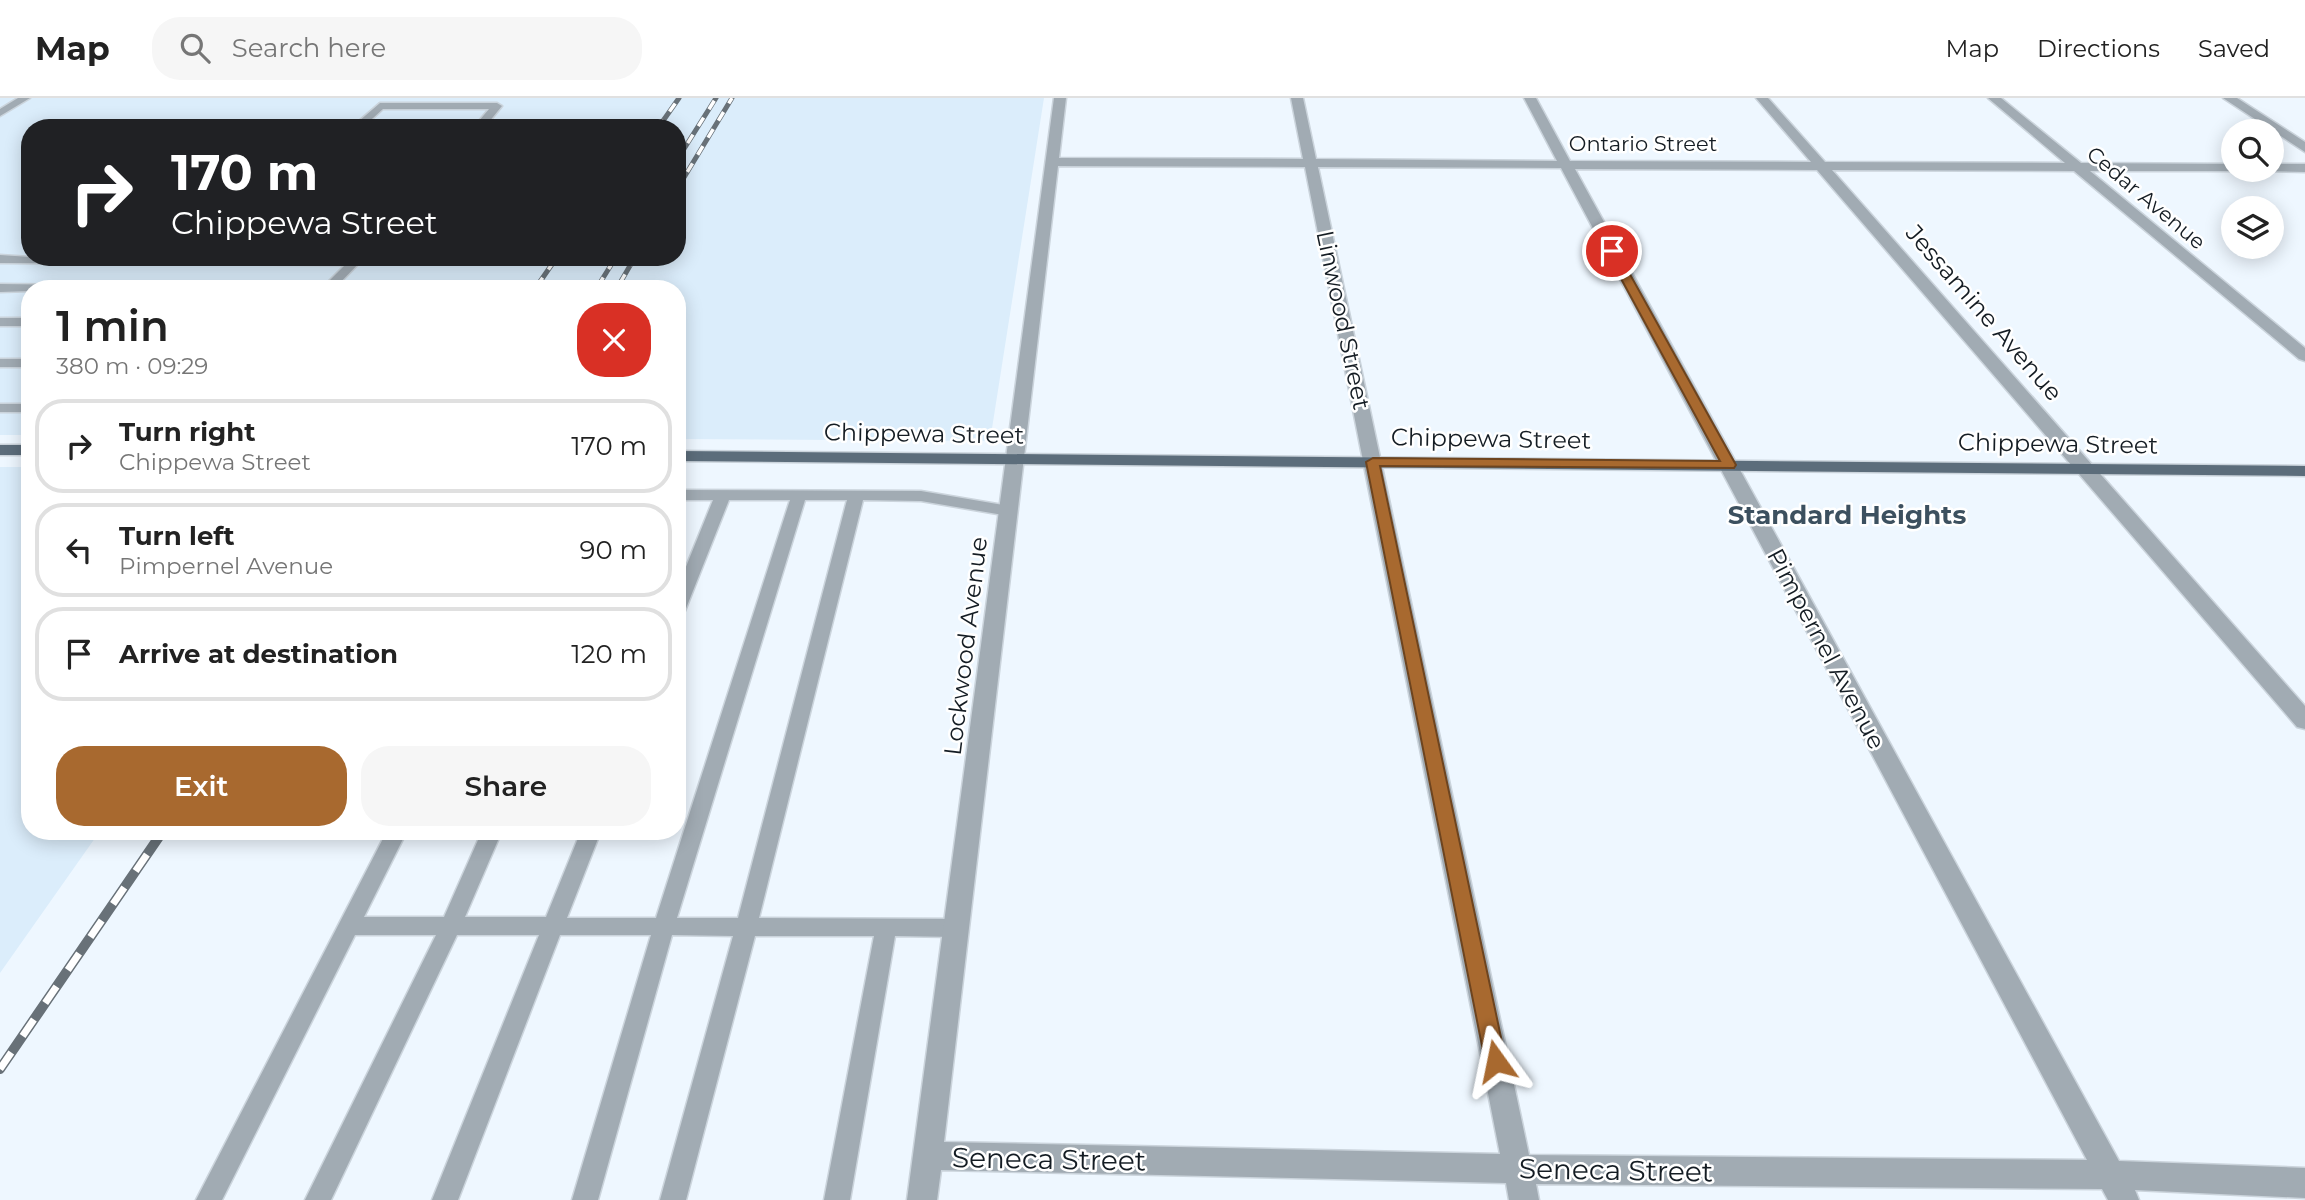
<!DOCTYPE html>
<meta charset="utf-8">
<style>
body{margin:0;font-family:Montserrat,sans-serif;background:#f6f6f6;color:#222;height:100vh;display:flex;flex-direction:column;font-size:26px;white-space:nowrap}
*{box-sizing:border-box;margin:0}
p{font-size:23px;color:#767676}
.icon{flex:none;width:38px;height:38px;fill:none;stroke:currentColor;stroke-width:2;stroke-linecap:round;stroke-linejoin:round}
.map{position:relative;flex:1;overflow:hidden}
.panel{position:absolute;left:21px;top:182px;width:665px;height:560px;display:flex;flex-direction:column;background:#fff;border-radius:28px;box-shadow:0 4px 18px #0003}
.panel>*{flex:none}
.banner{position:absolute;left:21px;top:21px;width:665px;height:147px;border-radius:28px;box-shadow:0 4px 18px #0003;background:#202124;color:#fff;overflow:hidden}
.controls{position:absolute;left:2221px;top:21px;display:grid;gap:14px}
.controls a{display:grid;place-items:center;width:63px;height:63px;border-radius:50%;background:#fff;box-shadow:0 4px 18px #0003;font-size:35px}
.pin{position:absolute;display:grid;place-items:center;width:60px;height:60px;color:#fff;margin:-30px;border:4px solid #fff;border-radius:50%;box-shadow:0 2px 7px #0007}
.me{position:absolute;width:77px;margin:-38px;rotate:348deg;stroke-linejoin:round;filter:drop-shadow(0 0 5px #0008)}
.turn{display:flex;align-items:center;gap:24px;height:147px;padding:0 35px;font-size:32px}
.turn .icon{width:91px;height:91px;stroke-width:2.5}
.turn b{display:block;font-size:49px;line-height:60px}
.round{display:grid;place-items:center;flex:none;width:74px;height:74px;border-radius:28px;background:#f6f6f6}
.summary{display:flex;align-items:center;justify-content:space-between;height:119px;padding:0 35px}
h1{font-size:42px;font-weight:600;line-height:52px}
.button{display:flex;gap:14px;margin-top:auto;padding:14px 35px}
.button a{flex:1;height:80px;border-radius:28px;background:#a8692f;color:#fff;font-size:28px;font-weight:600;line-height:80px;text-align:center}
.button a+a{background:#f6f6f6;color:#222}
ul{padding:0;list-style:none}
li{display:flex;align-items:center;gap:21px;height:94px;margin:0 14px 10px;padding:0 21px;border:4px solid #e0e0e0;border-radius:28px}
li div{flex:1}
li b{display:block;font-size:26px}
li em{font-style:normal}
header{display:flex;align-items:center;gap:42px;box-sizing:border-box;height:98px;padding:0 35px;background:#fff;border-bottom:2px solid #e0e0e0}
header strong{font-size:33px}
nav{display:flex;gap:38px;margin-inline-start:auto;font-size:24px}
.search{width:490px;height:63px;background:#f6f6f6;display:flex;align-items:center;gap:18px;box-sizing:border-box;padding:0 24px;border-radius:28px;color:#767676;font-size:26px}
.map>svg:first-child{display:block}
</style>
<header>
<strong>Map</strong>
<div class="search"><svg class="icon" aria-label="search" viewBox="0 0 24 24"><circle cx="10" cy="10" r="6"/><path d="M15 15l6 6"/></svg>Search here</div>
<nav><a>Map</a><a>Directions</a><a>Saved</a></nav>
</header>
<div class="map">
<svg width="2305" height="1102" viewBox="0 0 2305 1102">
<rect width="100%" height="100%" fill="#eef7ff"/>
<path fill="#dbedfb" fill-rule="evenodd" d="M 0,0 L 1044,0 L 990,343 L 677,341 L 677,191 L 30,191 L 30,337 L 0,337 ZM 30,30 L 677,30 L 677,159 L 30,159 Z
M 0,369 L 30,369 L 30,733 L 100,733 L 0,875 Z"/>
<g fill="none" stroke-linecap="round" stroke-linejoin="round">
<g stroke="#cbd4dc" stroke-width="3">
<path id="service" d="M 18,0 L 30,0 L 0,18 L 0,11 Z
M 380,5 L 497,5 L 502,8 L 484,30 L 473,30 L 489,11 L 383,11 L 362,30 L 351,30 Z
M 0,157 L 30,159 L 365,159 L 334,191 L 321,191 L 345,167 L 0,165 Z
M 0,186 L 85,187 L 91,191 L 0,194 Z
M 0,220 L 30,220 L 30,228 L 0,228 Z
M 0,261 L 30,261 L 30,269 L 0,269 Z
M 0,306 L 30,306 L 30,314 L 0,314 Z
M 677,392 L 921,393 L 1009,408 L 1017,413 L 1009,418 L 921,403 L 863,402 L 759,820 L 956,821 L 964,824 L 967,830 L 964,836 L 956,839 L 895,838 L 850,1102 L 824,1102 L 874,838 L 755,838 L 686,1102 L 660,1102 L 733,838 L 672,837 L 598,1102 L 572,1102 L 651,837 L 560,837 L 458,1102 L 432,1102 L 539,837 L 457,837 L 331,1102 L 305,1102 L 436,837 L 355,837 L 222,1102 L 196,1102 L 387,733 L 407,733 L 364,819 L 444,819 L 482,733 L 502,733 L 465,819 L 546,819 L 581,733 L 601,733 L 567,820 L 656,820 L 790,402 L 729,402 L 685,513 L 677,519 L 677,491 L 713,402 L 677,402 ZM 805,402 L 847,402 L 738,820 L 677,820 Z"/>
</g>
<g stroke="#cbd4dc" stroke-width="3">
<path id="minor" d="M 1054,0 L 1066,0 L 1059,60 L 1303,61 L 1291,0 L 1303,0 L 1316,61 L 1557,63 L 1524,0 L 1536,0 L 1570,63 L 1811,64 L 1756,0 L 1768,0 L 1825,64 L 2065,65 L 1988,0 L 2001,0 L 2081,65 L 2233,66 L 2233,72 L 2238,73 L 2090,73 L 2305,250 L 2305,263 L 2299,261 L 2074,73 L 1832,72 L 2305,608 L 2305,631 L 2297,629 L 1817,72 L 1575,71 L 2119,1063 L 2305,1070 L 2305,1100 L 2135,1092 L 2139,1102 L 2108,1102 L 2102,1091 L 1536,1086 L 1539,1102 L 1509,1102 L 1506,1085 L 941,1072 L 937,1102 L 907,1102 ZM 1058,68 L 1305,69 L 1500,1056 L 944,1044 ZM 1318,69 L 1561,70 L 2087,1062 L 1529,1057 Z
M 2223,0 L 2237,0 L 2305,44 L 2305,54 Z
M 2272,66 L 2305,66 L 2305,74 L 2267,73 L 2272,72 Z"/>
</g>
<g stroke="#cbd4dc" stroke-width="3">
<path id="primary" d="M 0,347 L 30,347 L 30,357 L 0,357 Z
M 677,353 L 2305,368 L 2305,378 L 677,363 Z"/>
</g>
<use href="#service" fill="#a1abb3" fill-rule="evenodd"/>
<use href="#minor" fill="#a1abb3" fill-rule="evenodd"/>
<use href="#primary" fill="#5c6d7b" fill-rule="evenodd"/>
<g stroke="#687178" stroke-width="5">
<path id="rail-far2" d="M 658,30 L 679,0
M 677,62 L 716,0
M 677,91 L 732,0
M 620,185 L 635,159
M 537,188 L 557,159
M 598,188 L 616,159"/>
</g>
<g stroke="#687178" stroke-width="6">
<path id="rail-far1" d="M 535,191 L 538,186
M 596,191 L 599,186"/>
</g>
<g stroke="#687178" stroke-width="10">
<path id="rail" d="M 0,971 L 163,733"/>
</g>
<use href="#rail-far2" stroke="#fff" stroke-width="3.5" stroke-dasharray="10" stroke-linecap="butt"/>
<use href="#rail-far1" stroke="#fff" stroke-width="4.5" stroke-dasharray="12" stroke-linecap="butt"/>
<use href="#rail" stroke="#fff" stroke-width="7" stroke-dasharray="20" stroke-linecap="butt"/>
</g>
<path fill="#a8692f" stroke="#6d441f" stroke-width="2" d="M 1612,150 L 1617,153 L 1736,367 L 1734,370 L 1380,368 L 1506,963 L 1503,970 L 1496,973 L 1488,970 L 1485,963 L 1366,364 L 1373,360 L 1720,363 L 1606,153 Z"/>
<g text-anchor="middle" stroke-width="5" stroke-linejoin="round" paint-order="stroke">
<g font-size="21" fill="#141c23" stroke="#fff">
<text x="1643" y="53">Ontario Street</text>
<text transform="translate(2146 100) rotate(40)" y="7">Cedar Avenue</text>
</g>
<g font-size="24" fill="#141c23" stroke="#fff">
<text transform="translate(1984 215) rotate(49)" y="8">Jessamine Avenue</text>
<text transform="translate(1343 222) rotate(78)" y="8">Linwood Street</text>
<text transform="translate(924 336) rotate(1)" y="8">Chippewa Street</text>
<text transform="translate(1491 341) rotate(1)" y="8">Chippewa Street</text>
<text transform="translate(2058 346) rotate(1)" y="8">Chippewa Street</text>
<text transform="translate(966 548) rotate(-83)" y="8">Lockwood Avenue</text>
<text transform="translate(1826 551) rotate(62)" y="8">Pimpernel Avenue</text>
</g>
<g font-size="26" font-weight="bold" fill="#3c505f" stroke="#fff">
<text x="1847" y="426">Standard Heights</text>
</g>
<g font-size="28" fill="#141c23" stroke="#fff">
<text transform="translate(1049 1061) rotate(1)" y="10">Seneca Street</text>
<text transform="translate(1616 1072) rotate(1)" y="10">Seneca Street</text>
</g>
</g>
</svg>
<div class="controls">
<a><svg class="icon" aria-label="search" viewBox="0 0 24 24"><circle cx="10" cy="10" r="6"/><path d="M15 15l6 6"/></svg></a>
<a><svg class="icon" aria-label="layers" viewBox="0 0 24 24"><path d="M12 4l9 5-9 5-9-5zM3 14l9 5 9-5"/></svg></a>
</div>
<div class="pin" style="left:1612px;top:153px;background:#d93025"><svg class="icon" aria-label="arrive" viewBox="0 0 24 24"><path d="M6 21V4h12l-3 4 3 4H6"/></svg></div>
<svg class="me" style="left:1496px;top:963px" viewBox="-20 -20 40 40"><path d="M0-17L14 15 0 8-14 15z" fill="#a8692f" stroke="#fff" stroke-width="4"/></svg>
<div class="banner">
<div class="turn"><svg class="icon" aria-label="right" viewBox="0 0 24 24"><path d="M7 20v-9h11M14 6l5 5-5 5"/></svg><div><b>170 m</b>Chippewa Street</div></div>
</div>
<section class="panel">
<div class="summary"><div><h1>1 min</h1><p>380 m · 09:29</p></div><a class="round" style="background:#d93025;color:#fff"><svg class="icon" aria-label="close" viewBox="0 0 24 24"><path d="M6 6l12 12M18 6L6 18"/></svg></a></div>
<ul>
<li><svg class="icon" aria-label="right" viewBox="0 0 24 24"><path d="M7 20v-9h11M14 6l5 5-5 5"/></svg><div><b>Turn right</b><p>Chippewa Street</p></div><em>170 m</em></li>
<li><svg class="icon" aria-label="left" viewBox="0 0 24 24"><path d="M17 20v-9H6M10 6l-5 5 5 5"/></svg><div><b>Turn left</b><p>Pimpernel Avenue</p></div><em>90 m</em></li>
<li><svg class="icon" aria-label="arrive" viewBox="0 0 24 24"><path d="M6 21V4h12l-3 4 3 4H6"/></svg><div><b>Arrive at destination</b></div><em>120 m</em></li>
</ul>
<div class="button"><a>Exit</a><a>Share</a></div>
</section>
</div>
